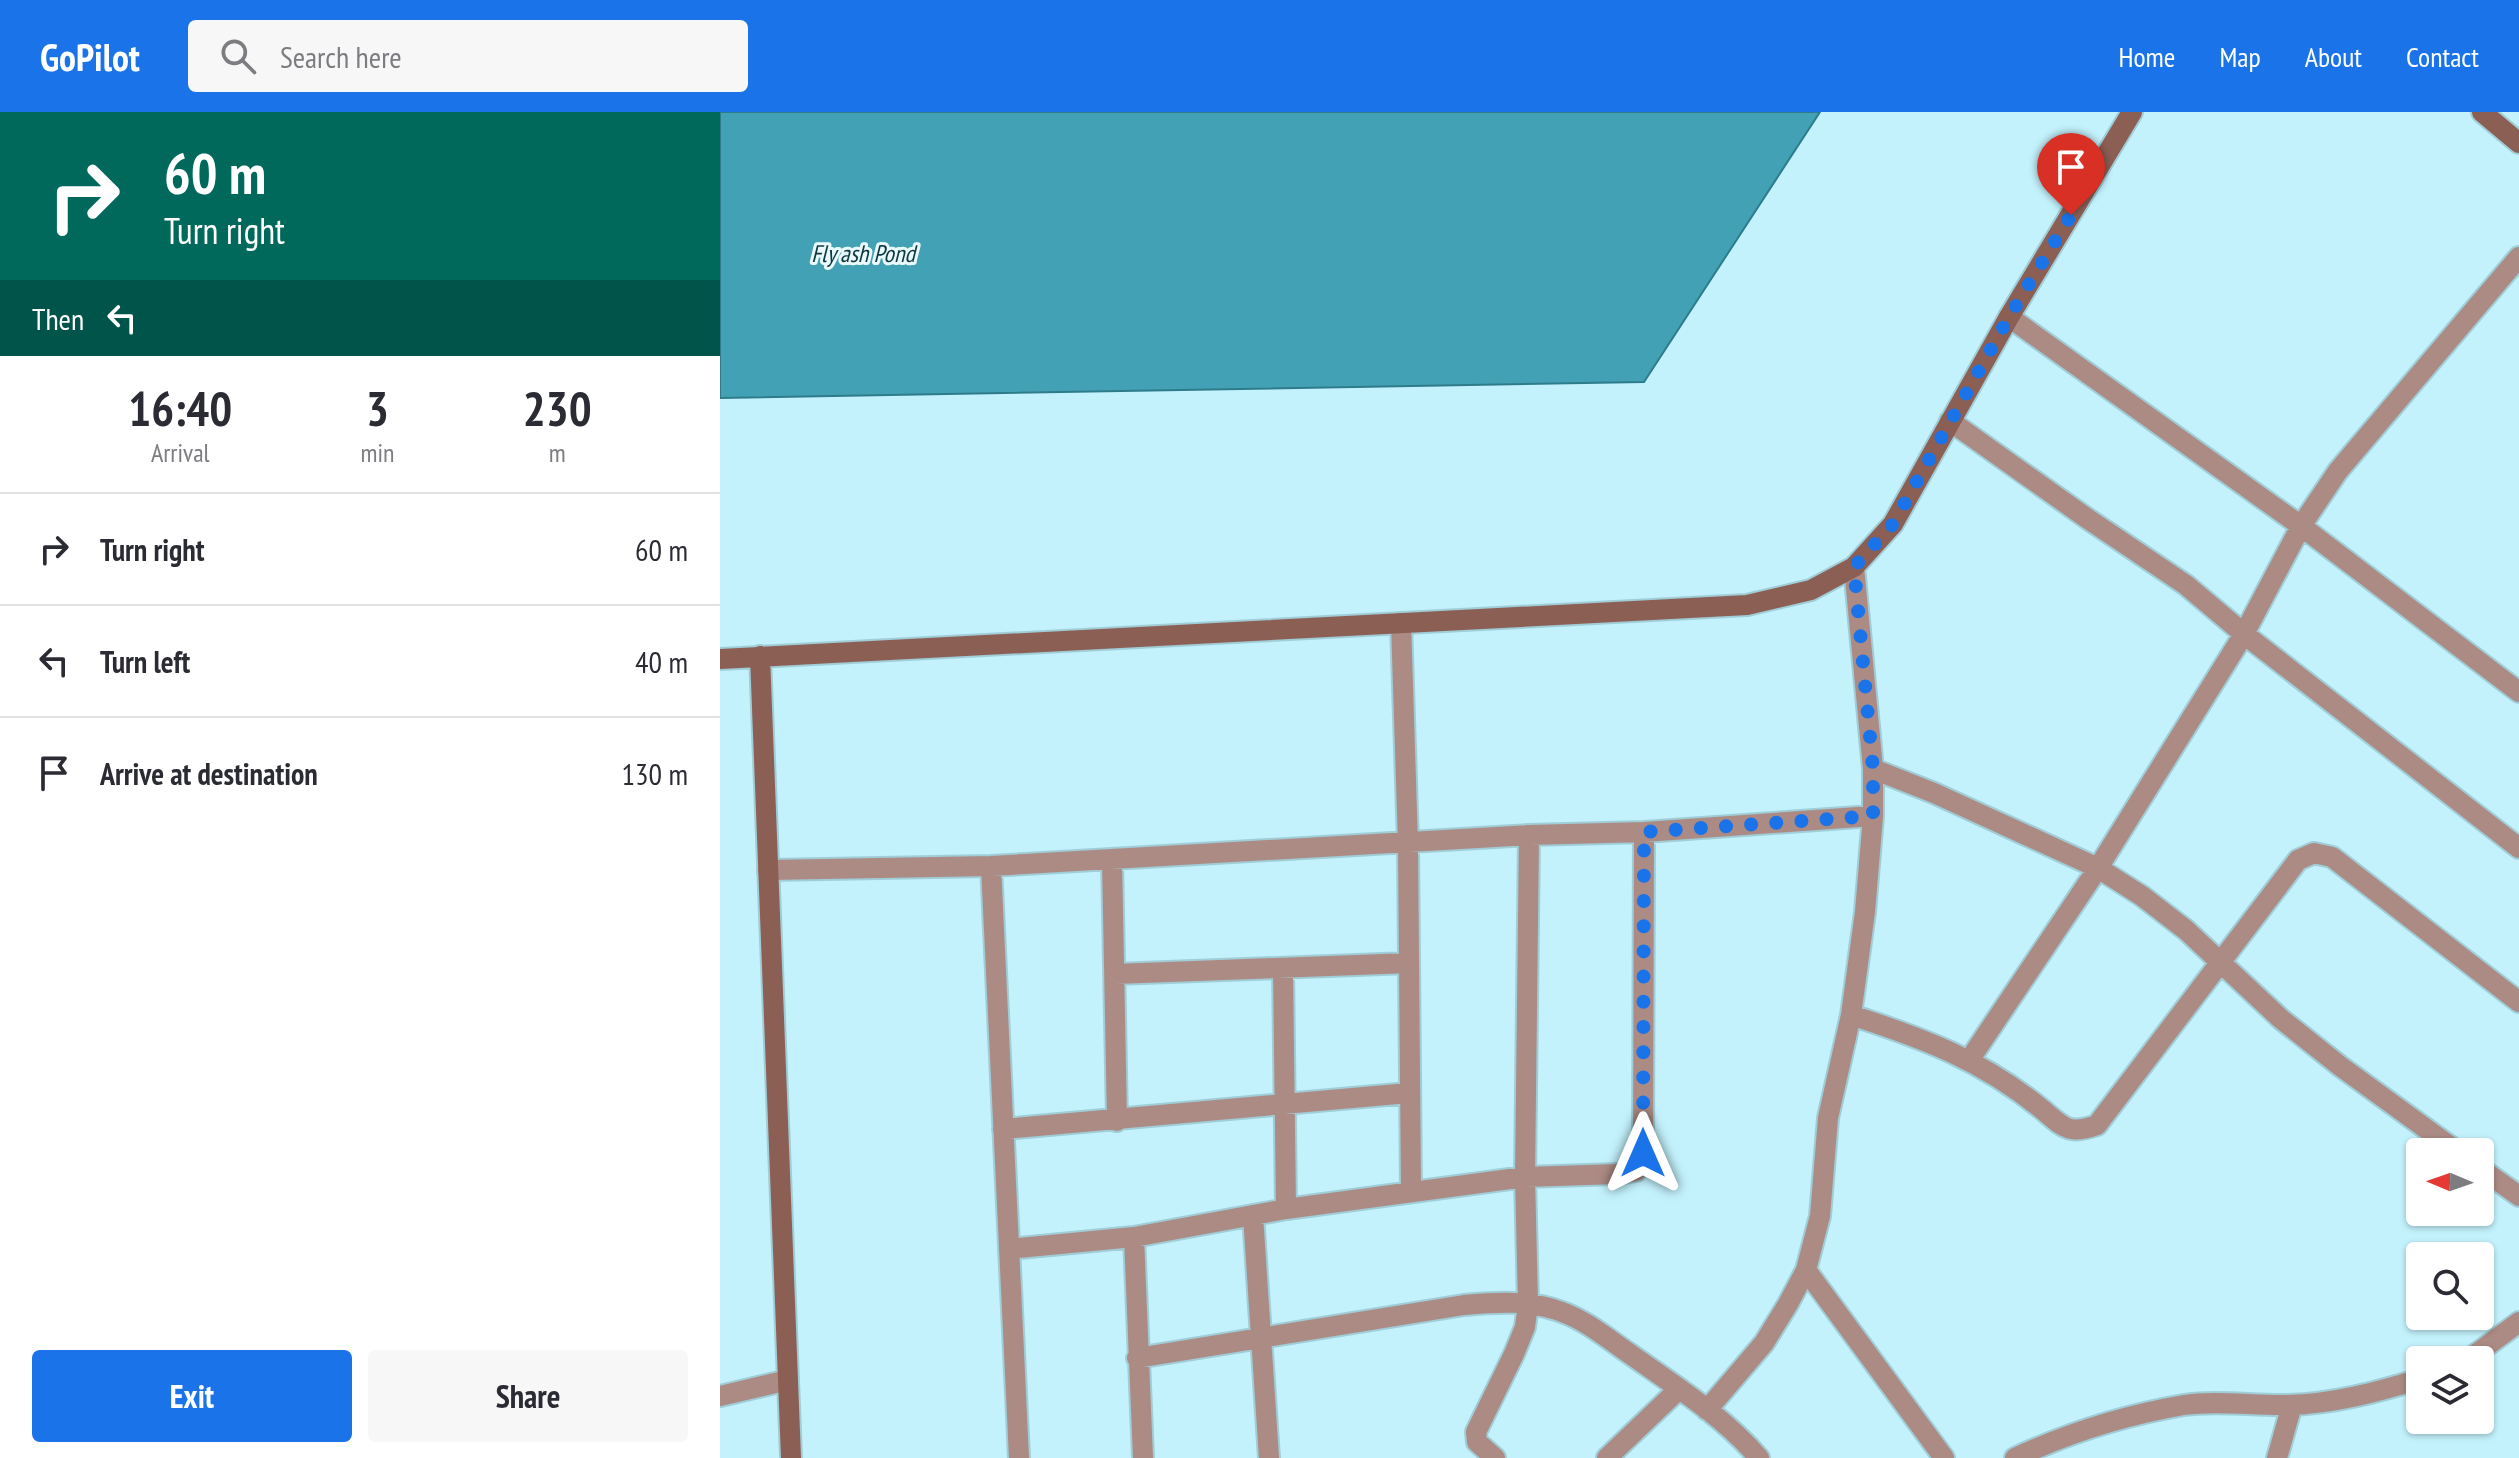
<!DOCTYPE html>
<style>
body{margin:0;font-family:"PT Sans Narrow",sans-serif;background:#f7f7f7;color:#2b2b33;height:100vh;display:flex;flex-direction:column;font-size:30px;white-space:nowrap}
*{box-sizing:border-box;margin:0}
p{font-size:26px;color:#7c7c81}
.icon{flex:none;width:44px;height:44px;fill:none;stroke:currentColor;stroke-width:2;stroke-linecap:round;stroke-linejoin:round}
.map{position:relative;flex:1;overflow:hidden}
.details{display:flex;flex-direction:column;background:#fff;width:720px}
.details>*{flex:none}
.top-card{background:#00695c;color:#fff;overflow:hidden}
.needle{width:52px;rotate:272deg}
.tools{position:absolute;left:1686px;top:1026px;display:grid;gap:16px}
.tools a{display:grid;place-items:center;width:88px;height:88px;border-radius:8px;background:#fff;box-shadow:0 2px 6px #0004;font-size:40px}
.pin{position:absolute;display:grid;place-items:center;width:68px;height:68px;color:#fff;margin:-82px -34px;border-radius:50% 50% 50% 0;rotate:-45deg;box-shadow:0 0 8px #0007}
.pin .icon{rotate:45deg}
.me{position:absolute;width:88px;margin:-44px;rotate:0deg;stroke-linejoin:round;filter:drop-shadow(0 0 6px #0008)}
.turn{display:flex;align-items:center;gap:28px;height:168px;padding:0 32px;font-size:36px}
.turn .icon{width:104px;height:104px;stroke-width:2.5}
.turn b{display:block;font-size:56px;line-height:68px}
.then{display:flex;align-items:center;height:76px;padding:0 32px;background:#0003;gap:16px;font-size:30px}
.eta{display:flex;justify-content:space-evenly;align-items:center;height:136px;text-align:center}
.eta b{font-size:48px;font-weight:600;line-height:56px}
.cta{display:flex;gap:16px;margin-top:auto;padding:16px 32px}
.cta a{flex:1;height:92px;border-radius:8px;background:#1a73e8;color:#fff;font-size:32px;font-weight:600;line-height:92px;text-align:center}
.cta a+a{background:#f7f7f7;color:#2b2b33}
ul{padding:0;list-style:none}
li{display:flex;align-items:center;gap:24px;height:112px;padding:0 32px;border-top:2px solid #e1e1e2}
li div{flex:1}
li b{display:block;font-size:30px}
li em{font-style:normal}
header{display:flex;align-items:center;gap:48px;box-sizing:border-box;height:112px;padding:0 40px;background:#1a73e8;color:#fff}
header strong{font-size:38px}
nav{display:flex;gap:44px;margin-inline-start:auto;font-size:28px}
.search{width:560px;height:72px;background:#f7f7f7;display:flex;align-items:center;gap:20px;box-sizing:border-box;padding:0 28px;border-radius:8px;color:#7c7c81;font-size:30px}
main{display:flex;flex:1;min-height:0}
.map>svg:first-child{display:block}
</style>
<header>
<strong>GoPilot</strong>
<div class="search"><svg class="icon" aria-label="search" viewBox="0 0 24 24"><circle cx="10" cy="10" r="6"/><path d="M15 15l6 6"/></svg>Search here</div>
<nav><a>Home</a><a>Map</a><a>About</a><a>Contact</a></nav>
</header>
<main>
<section class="details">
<div class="top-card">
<div class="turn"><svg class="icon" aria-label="right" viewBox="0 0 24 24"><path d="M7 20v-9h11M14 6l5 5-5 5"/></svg><div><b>60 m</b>Turn right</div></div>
<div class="then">Then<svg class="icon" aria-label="left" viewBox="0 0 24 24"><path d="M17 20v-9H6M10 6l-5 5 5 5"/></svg></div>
</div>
<div class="eta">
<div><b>16:40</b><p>Arrival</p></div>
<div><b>3</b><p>min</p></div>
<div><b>230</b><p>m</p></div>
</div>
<ul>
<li><svg class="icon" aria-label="right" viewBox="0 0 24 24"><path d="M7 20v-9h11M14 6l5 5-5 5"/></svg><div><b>Turn right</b></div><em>60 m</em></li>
<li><svg class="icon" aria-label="left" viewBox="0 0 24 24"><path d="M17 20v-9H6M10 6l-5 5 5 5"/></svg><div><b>Turn left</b></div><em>40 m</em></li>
<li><svg class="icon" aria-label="arrive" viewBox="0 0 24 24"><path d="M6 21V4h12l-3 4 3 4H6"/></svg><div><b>Arrive at destination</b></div><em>130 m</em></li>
</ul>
<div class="cta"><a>Exit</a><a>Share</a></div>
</section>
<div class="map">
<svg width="1799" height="1346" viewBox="0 0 1799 1346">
<rect width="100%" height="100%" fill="#c3f2fd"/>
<path fill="#42a1b4" stroke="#2e7c8b" stroke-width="2" d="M 0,0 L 1100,0 L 924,270 L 0,286 Z"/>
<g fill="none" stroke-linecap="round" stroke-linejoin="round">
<g stroke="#a0cdd7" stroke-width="24">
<path id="street" d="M 1289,205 L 1581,414 L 1799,580
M 1230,309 L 1368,407 L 1466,473 L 1524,522 L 1799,736
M 681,511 L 688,732 L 691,1079
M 1153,657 L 1214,681 L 1378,756 L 1422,784 L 1466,818 L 1561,907 L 1620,954 L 1738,1040
M 392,748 L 397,1009
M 271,754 L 299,1346
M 48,758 L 271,754 L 809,723 L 924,720 L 1153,704
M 563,857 L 566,1097
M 395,862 L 689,851
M 1131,903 C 1205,927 1262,948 1323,998 C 1344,1016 1349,1023 1377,1013 L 1578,748 L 1594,741 L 1612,745 L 1799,890
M 1250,947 L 1378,756 L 1524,522 L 1581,414 L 1618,359 L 1799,145
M 283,1017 L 689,981
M 1760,1056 L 1799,1084
M 533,1103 L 549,1346
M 414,1125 L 423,1346
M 289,1137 L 414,1125 L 566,1097 L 805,1065 L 897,1062 L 916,1059 L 923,1041 L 924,720
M 1086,1158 L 1224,1346
M 417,1246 L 744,1193 C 777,1190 810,1188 842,1200 C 867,1209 888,1227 910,1242 C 955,1274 1003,1304 1039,1346
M 1748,1248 L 1799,1210
M 0,1284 L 68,1268
M 987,1298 L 1044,1231 L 1068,1192 L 1086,1158 L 1100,1104 L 1108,1006 L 1131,903 L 1145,800 L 1153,704 L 1153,657 L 1134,455
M 775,1346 L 757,1330 L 756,1320 L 794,1242 L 805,1215 L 808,1192 L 805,1065 L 809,723
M 887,1346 L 959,1277
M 1295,1346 C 1348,1321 1406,1303 1464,1293 C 1497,1288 1535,1294 1568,1293 C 1613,1292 1657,1280 1700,1267
M 1557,1346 L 1572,1293"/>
</g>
<g stroke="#a0cdd7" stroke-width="24">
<path id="secondary" d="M 1762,0 L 1799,31
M 40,544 L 71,1346
M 0,547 L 1027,493 L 1091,478 L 1134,455 L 1173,412 L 1289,205 L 1412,0"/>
</g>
<use href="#street" stroke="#ac8b84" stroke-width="20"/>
<use href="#secondary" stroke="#8c5f54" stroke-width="20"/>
</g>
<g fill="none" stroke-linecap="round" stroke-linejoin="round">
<path stroke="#1a73e8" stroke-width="14" stroke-dasharray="0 25.2" d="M 923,1041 L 924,720 L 1153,704 L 1153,657 L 1134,455 L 1173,412 L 1289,205 L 1351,103"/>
</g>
<g text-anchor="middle" stroke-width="6" stroke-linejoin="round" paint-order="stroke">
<g font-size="24" font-style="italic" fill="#0c3841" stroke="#e9f9fc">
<text x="143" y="150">Fly ash Pond</text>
</g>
</g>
</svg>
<div class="tools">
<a><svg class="needle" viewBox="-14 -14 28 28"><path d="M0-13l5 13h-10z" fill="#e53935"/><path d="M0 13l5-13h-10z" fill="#7c7c81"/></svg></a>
<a><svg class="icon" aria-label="search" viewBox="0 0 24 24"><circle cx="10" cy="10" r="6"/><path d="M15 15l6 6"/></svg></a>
<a><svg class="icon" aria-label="layers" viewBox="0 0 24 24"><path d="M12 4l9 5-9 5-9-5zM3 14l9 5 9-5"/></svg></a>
</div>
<div class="pin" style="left:1351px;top:103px;background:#d93025"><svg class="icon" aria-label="arrive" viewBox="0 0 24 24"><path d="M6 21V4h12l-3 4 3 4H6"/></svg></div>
<svg class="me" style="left:923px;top:1041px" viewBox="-20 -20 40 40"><path d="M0-17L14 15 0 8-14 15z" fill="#1a73e8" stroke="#fff" stroke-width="4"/></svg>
</div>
</main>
